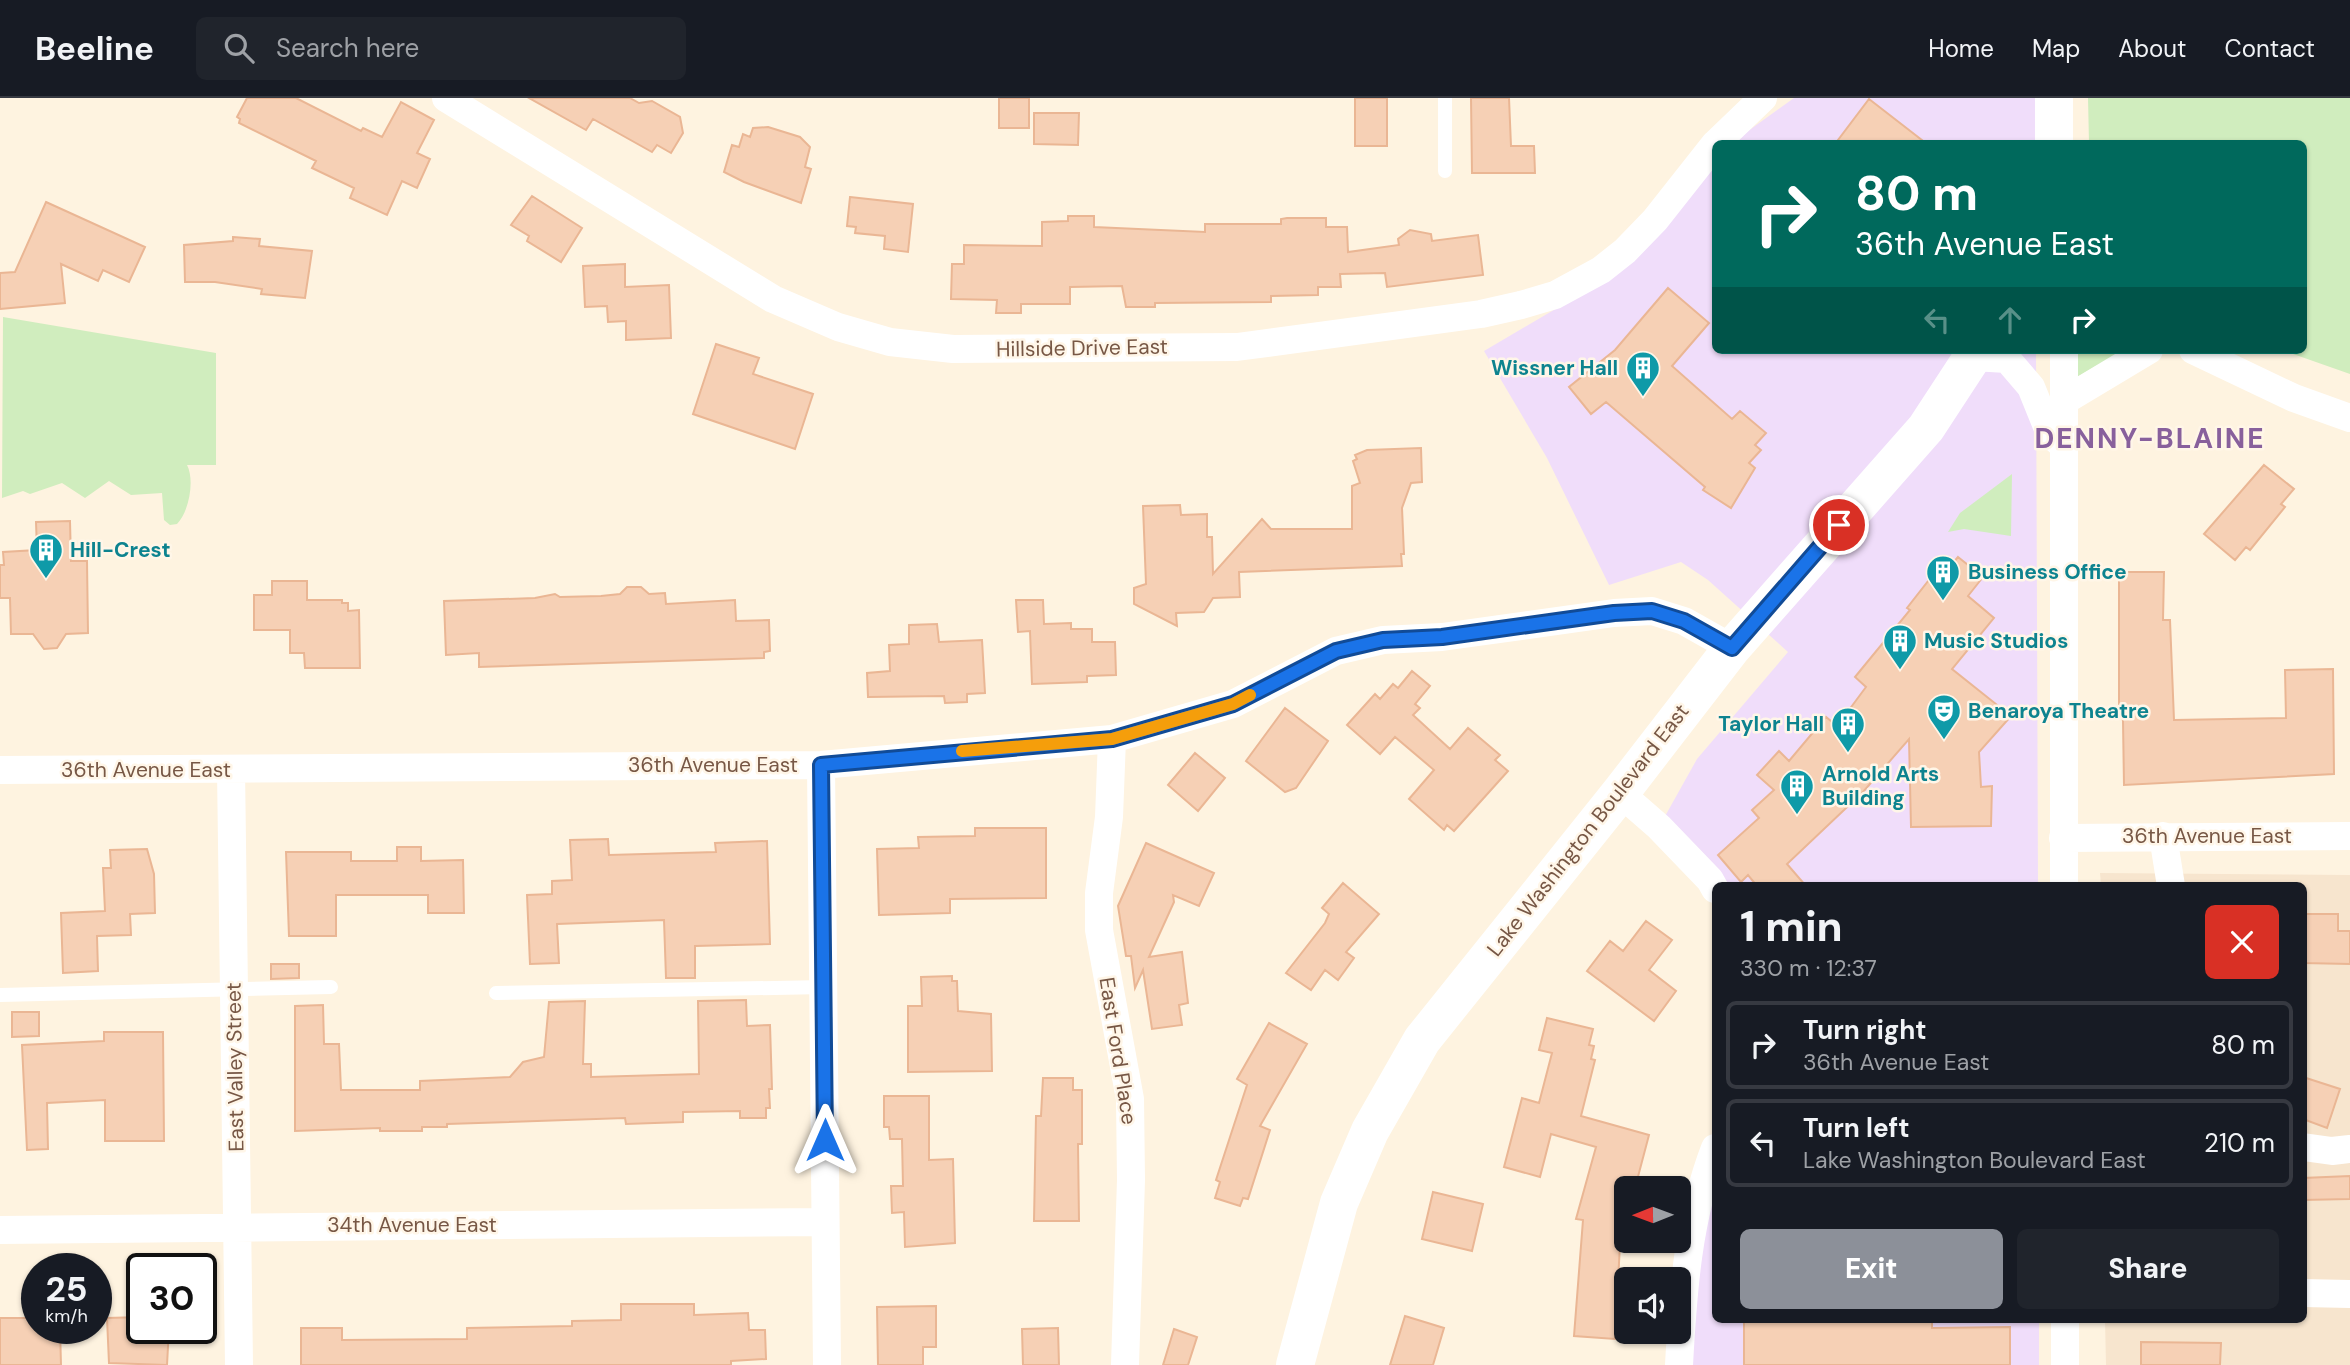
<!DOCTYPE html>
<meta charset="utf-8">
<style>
body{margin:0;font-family:"DM Sans",sans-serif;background:#20242c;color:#f1f3f6;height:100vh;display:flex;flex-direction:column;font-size:26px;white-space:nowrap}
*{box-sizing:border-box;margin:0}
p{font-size:23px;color:#9ea1a6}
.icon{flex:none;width:38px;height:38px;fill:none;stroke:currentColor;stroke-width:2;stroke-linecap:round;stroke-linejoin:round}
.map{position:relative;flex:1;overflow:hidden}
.details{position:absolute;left:1712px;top:784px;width:595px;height:441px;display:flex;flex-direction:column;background:#171b24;border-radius:10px;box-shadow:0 2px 5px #0004}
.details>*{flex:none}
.banner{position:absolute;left:1712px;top:42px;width:595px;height:214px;border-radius:10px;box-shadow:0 2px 5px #0004;background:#00695c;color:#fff;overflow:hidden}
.needle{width:46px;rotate:269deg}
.buttons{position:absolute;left:1614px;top:1078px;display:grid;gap:14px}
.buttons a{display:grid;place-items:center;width:77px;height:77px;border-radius:10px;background:#171b24;box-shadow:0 2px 5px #0004;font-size:35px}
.speed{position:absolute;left:21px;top:1155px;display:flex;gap:14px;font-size:35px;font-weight:700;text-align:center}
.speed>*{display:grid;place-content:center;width:91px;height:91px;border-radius:50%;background:#171b24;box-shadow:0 2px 5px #0004;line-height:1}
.speed small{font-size:18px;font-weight:400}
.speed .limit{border:4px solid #111;border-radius:10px;background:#fff;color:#111}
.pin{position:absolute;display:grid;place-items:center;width:60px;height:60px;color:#fff;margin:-30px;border:4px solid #fff;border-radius:50%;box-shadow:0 2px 7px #0007}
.me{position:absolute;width:77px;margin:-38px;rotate:0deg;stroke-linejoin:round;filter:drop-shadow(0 0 5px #0008)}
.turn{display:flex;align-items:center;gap:24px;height:147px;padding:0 28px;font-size:32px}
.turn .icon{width:91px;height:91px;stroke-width:2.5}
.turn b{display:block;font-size:49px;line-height:60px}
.lanes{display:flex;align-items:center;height:66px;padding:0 28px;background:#0003;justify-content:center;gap:35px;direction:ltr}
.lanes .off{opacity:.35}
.round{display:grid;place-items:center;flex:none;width:74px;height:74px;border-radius:10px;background:#20242c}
.headline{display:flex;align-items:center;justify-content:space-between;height:119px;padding:0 28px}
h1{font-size:42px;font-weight:800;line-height:52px}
.action{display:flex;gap:14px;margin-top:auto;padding:14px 28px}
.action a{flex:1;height:80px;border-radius:10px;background:#8c9099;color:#fff;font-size:28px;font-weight:800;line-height:80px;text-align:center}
.action a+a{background:#20242c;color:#f1f3f6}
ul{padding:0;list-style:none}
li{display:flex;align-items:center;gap:21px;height:88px;margin:0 14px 10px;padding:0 14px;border:4px solid #363941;border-radius:10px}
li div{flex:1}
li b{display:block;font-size:26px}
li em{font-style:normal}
header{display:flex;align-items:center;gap:42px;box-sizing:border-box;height:98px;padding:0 35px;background:#171b24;border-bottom:2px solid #363941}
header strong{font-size:33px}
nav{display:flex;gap:38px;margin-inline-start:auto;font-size:24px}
.search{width:490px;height:63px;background:#20242c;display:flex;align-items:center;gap:18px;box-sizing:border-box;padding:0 24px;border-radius:10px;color:#9ea1a6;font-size:26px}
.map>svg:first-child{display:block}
</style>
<header>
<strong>Beeline</strong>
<div class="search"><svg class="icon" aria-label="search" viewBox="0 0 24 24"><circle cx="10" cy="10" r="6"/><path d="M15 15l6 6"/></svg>Search here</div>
<nav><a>Home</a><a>Map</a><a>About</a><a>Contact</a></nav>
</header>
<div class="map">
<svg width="2350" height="1267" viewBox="0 0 2350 1267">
<rect width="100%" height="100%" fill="#fef3e0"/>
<path fill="#f7e5ce" d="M 2100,775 L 2350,777 L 2350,1267 L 2106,1267 L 2105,1222 L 2303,1222 L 2303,788 L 2101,787 Z"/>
<path fill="#f0ddfa" d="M 1794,0 L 2038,0 L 2035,45 L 1730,46 Z
M 1715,64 L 1715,252 L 2036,252 L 2038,787 L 1715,788 L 1659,729 L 1697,661 L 1788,554 L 1708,482 L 1681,464 L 1609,487 L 1547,360 L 1484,253 L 1564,206 Z
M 1715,1050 L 1715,1222 L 2039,1222 L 2039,1267 L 1679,1267 Z"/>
<path fill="#d0edbe" d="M 2088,0 L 2350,0 L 2350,276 L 2282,252 L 2303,252 L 2303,46 L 2089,45 Z
M 3,219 L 216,255 L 216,367 L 187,367 C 195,382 189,414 177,426 L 170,427 L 164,422 L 162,395 L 131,397 L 109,383 L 85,400 L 62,385 L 30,396 L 23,393 L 2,400 Z
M 2077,252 L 2124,252 L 2077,279 Z
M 2012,376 L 2011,438 L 1964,431 L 1948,434 L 1960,415 Z"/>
<path fill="#f6d0b5" stroke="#eab694" stroke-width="2" d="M 247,0 L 296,0 L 361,33 L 363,30 L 382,39 L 401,4 L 434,22 L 417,55 L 430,61 L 417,90 L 402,83 L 387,117 L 350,100 L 354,90 L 312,70 L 316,63 L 239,25 L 240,21 L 237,19 Z
M 529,0 L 630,0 L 639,5 L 652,3 L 680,19 L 683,35 L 671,55 L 657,47 L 652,54 L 593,21 L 586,32 Z
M 999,0 L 1029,0 L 1029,30 L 999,30 Z
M 1355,0 L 1387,0 L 1387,48 L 1355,48 Z
M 1471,0 L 1509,0 L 1511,48 L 1534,48 L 1535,75 L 1472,75 Z
M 1869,1 L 1927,46 L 1835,46 Z
M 1034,15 L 1079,15 L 1078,47 L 1034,46 Z
M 768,29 L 800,39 L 810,49 L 805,69 L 811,71 L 801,105 L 744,84 L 724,74 L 732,47 L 739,49 L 743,36 L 750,39 L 753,30 Z
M 532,98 L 582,130 L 561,164 L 527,143 L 529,138 L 511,127 Z
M 850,99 L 913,106 L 908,154 L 884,151 L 885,138 L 855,135 L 856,129 L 847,128 Z
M 46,104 L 145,149 L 129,184 L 103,172 L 98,183 L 61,166 L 65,205 L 0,211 L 0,175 L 15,174 Z
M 1068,118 L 1094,118 L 1094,129 L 1205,134 L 1205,126 L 1281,126 L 1281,121 L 1287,120 L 1326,120 L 1326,129 L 1347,129 L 1348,154 L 1399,147 L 1398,141 L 1410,132 L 1431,136 L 1432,143 L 1478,137 L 1483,177 L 1387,189 L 1385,175 L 1340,176 L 1341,189 L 1318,189 L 1318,197 L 1271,198 L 1271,204 L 1155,205 L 1155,209 L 1126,209 L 1122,188 L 1070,189 L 1070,206 L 1021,206 L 1021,215 L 996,215 L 997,202 L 951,201 L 952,166 L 964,166 L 964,147 L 1042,148 L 1042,124 L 1068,123 Z
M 233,139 L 260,141 L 259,148 L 312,153 L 305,200 L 261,196 L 262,191 L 215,184 L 185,184 L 184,147 L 233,143 Z
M 625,166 L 625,189 L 669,187 L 671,240 L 626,242 L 626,223 L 608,224 L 607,208 L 585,209 L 583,168 Z
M 1668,190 L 1709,225 L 1672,268 L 1732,321 L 1740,313 L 1766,335 L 1755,347 L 1761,352 L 1749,365 L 1755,370 L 1731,410 L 1703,392 L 1705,389 L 1606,304 L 1591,316 L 1569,289 L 1615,252 Z
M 716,246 L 759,260 L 753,276 L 813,296 L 795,351 L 693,316 Z
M 1421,350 L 1422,384 L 1411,385 L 1402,410 L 1404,456 L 1401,456 L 1402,468 L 1239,474 L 1240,499 L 1213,500 L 1204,514 L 1176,515 L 1177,528 L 1134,506 L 1134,490 L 1146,486 L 1143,408 L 1180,407 L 1181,417 L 1207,416 L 1207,439 L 1212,439 L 1213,476 L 1262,421 L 1271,431 L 1352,431 L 1352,388 L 1360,385 L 1353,363 L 1357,361 L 1355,357 L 1367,352 Z
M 2264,367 L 2294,391 L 2281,406 L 2285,409 L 2250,452 L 2246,449 L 2235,462 L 2204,436 Z
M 70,423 L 71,463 L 87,463 L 88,535 L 66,536 L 57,550 L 44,551 L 33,536 L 11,536 L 10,500 L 0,500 L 0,467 L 4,467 L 3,454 L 37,452 L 36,424 Z
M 1958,459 L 1983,479 L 1968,498 L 1994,520 L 1952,571 L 2011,618 L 1979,654 L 1981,689 L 1992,688 L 1991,728 L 1911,729 L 1909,641 L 1863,694 L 1787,766 L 1806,788 L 1757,788 L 1748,777 L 1741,784 L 1718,757 L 1759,720 L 1752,712 L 1774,692 L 1757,677 L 1779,653 L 1789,663 L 1826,619 L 1837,628 L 1866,589 L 1855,579 L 1910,512 L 1907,510 L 1936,473 L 1942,478 Z
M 2119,474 L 2164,474 L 2163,522 L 2170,522 L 2174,622 L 2286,620 L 2285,572 L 2333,571 L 2334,676 L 2124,687 L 2123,623 L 2122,617 L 2119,617 Z
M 272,483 L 307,483 L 307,502 L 342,502 L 342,505 L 348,505 L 348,513 L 359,512 L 360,570 L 305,570 L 304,555 L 290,555 L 290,532 L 254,532 L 254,497 L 272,497 Z
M 627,489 L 641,489 L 649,496 L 665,495 L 666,506 L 735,502 L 736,523 L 769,522 L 770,553 L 764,554 L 764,560 L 479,569 L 479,555 L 446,557 L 444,503 L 535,500 L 555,496 L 560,499 L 601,498 L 620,496 Z
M 1016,502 L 1043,502 L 1044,526 L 1071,525 L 1071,531 L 1092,531 L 1092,544 L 1115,544 L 1116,577 L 1087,578 L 1087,584 L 1032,586 L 1030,533 L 1018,534 Z
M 937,526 L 939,544 L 982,542 L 985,595 L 967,596 L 967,604 L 945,605 L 944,598 L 868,599 L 867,575 L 890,573 L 889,547 L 909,546 L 909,527 Z
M 1412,573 L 1430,588 L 1415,606 L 1420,610 L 1413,617 L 1450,651 L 1468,630 L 1500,657 L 1495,662 L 1508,673 L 1454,733 L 1447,727 L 1444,732 L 1409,701 L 1434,672 L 1395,639 L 1380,656 L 1347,627 L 1375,596 L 1380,601 L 1393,586 L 1398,590 Z
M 1285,610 L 1328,643 L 1296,690 L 1285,694 L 1246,663 Z
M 1195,655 L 1225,680 L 1198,713 L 1168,687 Z
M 975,730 L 1046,730 L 1046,800 L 950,801 L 950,815 L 879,817 L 877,751 L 919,750 L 918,739 L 975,738 Z
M 608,741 L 609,757 L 716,754 L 715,745 L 767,743 L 770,846 L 695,848 L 695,880 L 666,880 L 664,822 L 557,826 L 559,865 L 530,866 L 527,797 L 552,796 L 552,783 L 572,782 L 570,742 Z
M 1146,745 L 1214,775 L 1199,808 L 1173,797 L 1174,804 L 1149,859 L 1182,854 L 1188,905 L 1179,907 L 1182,927 L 1152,931 L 1143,872 L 1135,890 L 1131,858 L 1126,858 L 1118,808 Z
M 397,749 L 421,749 L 421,763 L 463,762 L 464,815 L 428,815 L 428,797 L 336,797 L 336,838 L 289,838 L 286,754 L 351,754 L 351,763 L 397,763 Z
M 147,751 L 154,776 L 155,815 L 130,816 L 131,837 L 97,838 L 98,873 L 63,875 L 61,815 L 105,813 L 103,770 L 111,770 L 110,752 Z
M 1343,785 L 1379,816 L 1346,854 L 1354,860 L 1338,882 L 1325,872 L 1311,892 L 1286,875 L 1325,825 L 1329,816 L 1322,810 Z
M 2303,816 L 2338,816 L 2338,833 L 2350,833 L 2350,866 L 2303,865 Z
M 1646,823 L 1672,842 L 1649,872 L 1676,893 L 1654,923 L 1587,873 L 1610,843 L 1623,853 Z
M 271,866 L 299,866 L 299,880 L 271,881 Z
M 952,878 L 952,883 L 957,883 L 958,913 L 991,916 L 992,973 L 908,974 L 908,908 L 922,908 L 921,879 Z
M 746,902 L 747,928 L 770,927 L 772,991 L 769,991 L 770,1010 L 766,1010 L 766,1020 L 740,1020 L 740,1013 L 683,1014 L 683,1024 L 626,1026 L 625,1020 L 447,1026 L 447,1029 L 422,1029 L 422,1033 L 380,1033 L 380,1030 L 295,1033 L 295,908 L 323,907 L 324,946 L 339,946 L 341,992 L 420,992 L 420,983 L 510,979 L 523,964 L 544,959 L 549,904 L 585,903 L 583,966 L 591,966 L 591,979 L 699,976 L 698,903 Z
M 12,914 L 39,914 L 39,938 L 12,939 Z
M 1547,920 L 1593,931 L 1589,947 L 1594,948 L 1591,961 L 1595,962 L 1581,1018 L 1649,1037 L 1635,1090 L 1626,1090 L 1626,1146 L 1620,1146 L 1615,1241 L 1574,1238 L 1583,1122 L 1576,1121 L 1596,1049 L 1551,1036 L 1540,1079 L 1504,1069 L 1522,1000 L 1539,1005 L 1552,955 L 1539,952 Z
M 1269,925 L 1307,946 L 1260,1028 L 1270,1032 L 1248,1101 L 1243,1100 L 1240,1108 L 1215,1100 L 1220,1084 L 1216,1082 L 1247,987 L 1237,981 Z
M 104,934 L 163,934 L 164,1043 L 105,1043 L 105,1002 L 47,1005 L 48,1051 L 27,1052 L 22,947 L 104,943 Z
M 2303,979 L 2340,991 L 2327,1030 L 2303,1021 Z
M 1043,980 L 1073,980 L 1073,992 L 1082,992 L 1082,1046 L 1078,1046 L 1079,1123 L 1034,1123 L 1036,1018 L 1041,1018 Z
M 884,998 L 929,998 L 929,1062 L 953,1061 L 955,1145 L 905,1149 L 904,1114 L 892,1115 L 891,1088 L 903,1088 L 902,1041 L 890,1041 L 889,1029 L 884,1029 Z
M 2350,1078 L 2350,1101 L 2303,1102 L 2303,1080 Z
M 1433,1094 L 1483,1106 L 1472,1153 L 1422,1141 Z
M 621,1206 L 694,1206 L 694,1217 L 748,1215 L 749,1232 L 765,1232 L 766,1261 L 731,1263 L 731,1267 L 301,1267 L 301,1230 L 342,1230 L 342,1242 L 467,1241 L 467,1230 L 572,1228 L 572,1223 L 621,1222 Z
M 936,1208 L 936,1249 L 923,1249 L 923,1267 L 878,1267 L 877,1209 Z
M 1405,1218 L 1444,1230 L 1433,1267 L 1390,1267 Z
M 142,1219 L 142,1230 L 169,1230 L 167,1267 L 109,1265 L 107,1220 Z
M 0,1220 L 37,1220 L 37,1230 L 60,1230 L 61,1267 L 0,1267 Z
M 1744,1222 L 1932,1222 L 1932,1230 L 2010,1229 L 2010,1267 L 1744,1267 Z
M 1058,1230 L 1059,1267 L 1023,1267 L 1022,1231 Z
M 1174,1231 L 1197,1239 L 1188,1267 L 1163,1267 Z
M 2141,1244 L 2221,1245 L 2220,1267 L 2141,1267 Z"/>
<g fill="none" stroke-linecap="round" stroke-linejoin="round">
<path stroke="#fff" stroke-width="14" d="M 1445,0 L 1445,73
M 496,895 L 825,889
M 0,897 L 331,889"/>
<path stroke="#fff" stroke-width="28" d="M 446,0 L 773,201 L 838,229 L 890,244 L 953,251 L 1237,249 L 1481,216 L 1521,207 L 1555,197 L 1601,172 L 1625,153 L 1655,122 L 1715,46
M 1715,46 L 1763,0
M 2193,252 L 2294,300 L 2350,320
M 1973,259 L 2007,261 L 2031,289 L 2050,336 L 2064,348
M 2064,303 L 2149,252
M 1112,641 L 1109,719 L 1099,795 L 1099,832 L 1130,1001 L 1131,1082 L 1125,1267
M 821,667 L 827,1267
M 231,671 L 239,1267
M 0,672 L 821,667 L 1112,641 L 1233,606 L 1336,553 L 1383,542 L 1442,539 L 1614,515 L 1652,513 L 1684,523 L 1732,550
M 1620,695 L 1659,729 L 1710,782 L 1715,791
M 2163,738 L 2171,788
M 2063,740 L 2350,738
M 2064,788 L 2064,252
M 2303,1049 L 2332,1053 L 2350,1051
M 0,1132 L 824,1124
M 2303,1195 L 2350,1196
M 1679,1267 C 1683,1193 1688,1120 1715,1050
M 2065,1267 L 2065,1222"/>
<path stroke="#fff" stroke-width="38" d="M 2054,0 L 2054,46
M 1295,1267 L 1339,1105 L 1370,1033 L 1422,942 L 1620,695 L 1732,550 L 1926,330 L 1977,252"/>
</g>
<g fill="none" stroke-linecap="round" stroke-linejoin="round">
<g stroke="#114b97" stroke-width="18">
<path id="route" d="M 825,1042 L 821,667 L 1112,641 L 1233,606 L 1336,553 L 1383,542 L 1442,539 L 1614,515 L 1652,513 L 1684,523 L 1732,550 L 1839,427"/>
</g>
<use href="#route" stroke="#1a73e8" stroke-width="12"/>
<path stroke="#f59e0b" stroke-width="12" d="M 962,653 L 1112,641 L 1233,606 L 1250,597"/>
</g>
<defs>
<g id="building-pin" transform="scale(1.75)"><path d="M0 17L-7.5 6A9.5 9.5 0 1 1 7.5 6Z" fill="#0f9aa8" stroke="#fff6e8"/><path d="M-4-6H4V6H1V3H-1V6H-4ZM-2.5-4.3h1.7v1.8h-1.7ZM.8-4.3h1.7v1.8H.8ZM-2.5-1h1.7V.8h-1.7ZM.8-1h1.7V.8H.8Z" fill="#fff"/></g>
<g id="theatre-pin" transform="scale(1.75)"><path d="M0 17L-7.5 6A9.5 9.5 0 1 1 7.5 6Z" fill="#0f9aa8" stroke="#fff6e8"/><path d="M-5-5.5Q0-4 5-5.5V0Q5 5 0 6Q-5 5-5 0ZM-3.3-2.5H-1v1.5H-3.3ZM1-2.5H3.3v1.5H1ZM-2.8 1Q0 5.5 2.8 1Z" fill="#fff"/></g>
</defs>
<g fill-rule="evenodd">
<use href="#building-pin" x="1643" y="270"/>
<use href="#building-pin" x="46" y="452"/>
<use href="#building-pin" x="1943" y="474"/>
<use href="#building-pin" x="1900" y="543"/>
<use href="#theatre-pin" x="1944" y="613"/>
<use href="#building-pin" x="1848" y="626"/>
<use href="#building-pin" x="1797" y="688"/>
</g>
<g text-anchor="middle" stroke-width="5" stroke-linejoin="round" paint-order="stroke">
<g font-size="21" fill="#775745" stroke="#fff6e8">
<text transform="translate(1082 250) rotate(-1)" y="7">Hillside Drive East</text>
<text x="713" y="674">36th Avenue East</text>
<text x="146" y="679">36th Avenue East</text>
<text transform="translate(1588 732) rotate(-52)" y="7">Lake Washington Boulevard East</text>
<text x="2207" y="745">36th Avenue East</text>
<text transform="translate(1118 953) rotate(81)" y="7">East Ford Place</text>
<text transform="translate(235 969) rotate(-91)" y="7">East Valley Street</text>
<text x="412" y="1134">34th Avenue East</text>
</g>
<g font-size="21" font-weight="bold" fill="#0d838f" stroke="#fff6e8" text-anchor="start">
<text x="1618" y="277" text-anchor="end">Wissner Hall</text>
<text x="70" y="459">Hill-Crest</text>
<text x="1968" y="481">Business Office</text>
<text x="1924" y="550">Music Studios</text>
<text x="1968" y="620">Benaroya Theatre</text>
<text x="1824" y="633" text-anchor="end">Taylor Hall</text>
<text x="1822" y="683">Arnold Arts<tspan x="1822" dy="24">Building</tspan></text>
</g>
<g font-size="28" font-weight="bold" letter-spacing="2" fill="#88609c" stroke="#fff6e8">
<text x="2150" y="350">DENNY-BLAINE</text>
</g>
</g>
</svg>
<div class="buttons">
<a><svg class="needle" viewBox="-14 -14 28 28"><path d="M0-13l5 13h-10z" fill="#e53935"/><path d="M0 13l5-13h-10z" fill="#9ea1a6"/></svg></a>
<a><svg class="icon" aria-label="sound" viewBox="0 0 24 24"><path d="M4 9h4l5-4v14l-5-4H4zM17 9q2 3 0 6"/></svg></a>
</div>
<div class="speed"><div>25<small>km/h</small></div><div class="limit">30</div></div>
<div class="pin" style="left:1839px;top:427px;background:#d93025"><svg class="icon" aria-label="arrive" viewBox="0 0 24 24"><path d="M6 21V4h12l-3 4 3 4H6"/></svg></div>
<svg class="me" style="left:825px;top:1042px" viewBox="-20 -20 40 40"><path d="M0-17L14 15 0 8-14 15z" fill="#1a73e8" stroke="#fff" stroke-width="4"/></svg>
<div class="banner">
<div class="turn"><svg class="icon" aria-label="right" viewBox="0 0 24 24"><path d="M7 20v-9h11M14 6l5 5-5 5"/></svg><div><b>80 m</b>36th Avenue East</div></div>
<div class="lanes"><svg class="icon off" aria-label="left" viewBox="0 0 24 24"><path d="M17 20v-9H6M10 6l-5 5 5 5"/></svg><svg class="icon off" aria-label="ahead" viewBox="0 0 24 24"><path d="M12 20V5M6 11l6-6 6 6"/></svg><svg class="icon" aria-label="right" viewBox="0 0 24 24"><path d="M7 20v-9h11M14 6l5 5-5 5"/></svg></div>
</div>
<section class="details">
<div class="headline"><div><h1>1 min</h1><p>330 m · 12:37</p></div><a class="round" style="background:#d93025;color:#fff"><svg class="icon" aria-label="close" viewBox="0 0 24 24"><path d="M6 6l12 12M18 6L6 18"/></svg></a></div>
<ul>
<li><svg class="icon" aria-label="right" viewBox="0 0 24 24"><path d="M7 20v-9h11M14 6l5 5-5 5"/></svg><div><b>Turn right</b><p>36th Avenue East</p></div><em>80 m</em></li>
<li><svg class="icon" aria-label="left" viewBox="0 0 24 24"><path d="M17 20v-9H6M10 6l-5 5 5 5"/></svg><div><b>Turn left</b><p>Lake Washington Boulevard East</p></div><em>210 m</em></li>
</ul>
<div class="action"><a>Exit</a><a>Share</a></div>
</section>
</div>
